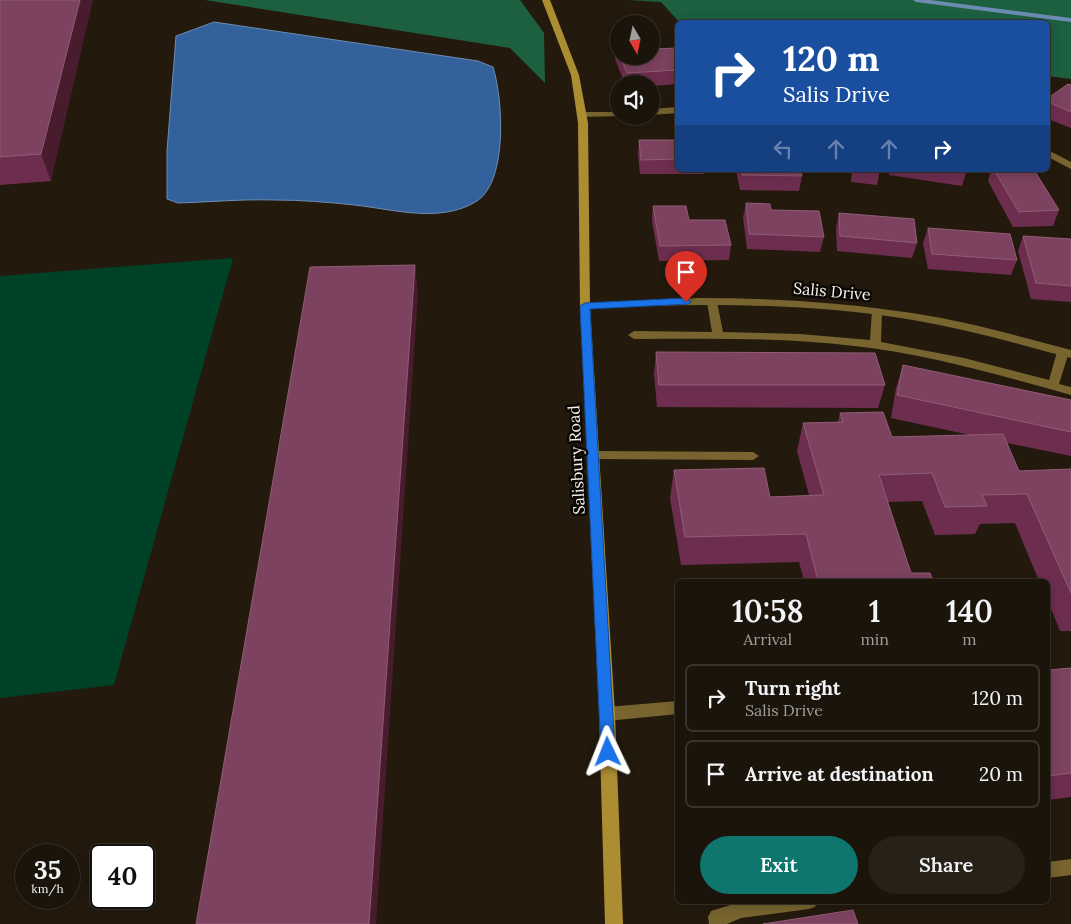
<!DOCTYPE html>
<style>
body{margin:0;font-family:Lora,serif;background:#272118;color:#f1f3f6;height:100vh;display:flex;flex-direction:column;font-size:19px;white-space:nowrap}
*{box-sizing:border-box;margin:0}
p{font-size:16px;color:#9f9e9c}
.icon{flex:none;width:28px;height:28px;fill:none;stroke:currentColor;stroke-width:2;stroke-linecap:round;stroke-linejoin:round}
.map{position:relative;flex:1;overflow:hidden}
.details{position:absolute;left:675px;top:579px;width:375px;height:325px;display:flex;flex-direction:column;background:#1a140a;border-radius:8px;box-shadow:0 2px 12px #0003,0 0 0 1px #38332b}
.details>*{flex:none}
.banner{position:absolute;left:675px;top:20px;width:375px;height:152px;border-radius:8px;box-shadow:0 2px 12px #0003,0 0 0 1px #38332b;background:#1a4fa0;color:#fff;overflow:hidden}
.needle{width:32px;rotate:171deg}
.fabs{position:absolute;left:610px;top:15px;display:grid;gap:10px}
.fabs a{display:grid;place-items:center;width:50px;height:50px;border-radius:50%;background:#1a140a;box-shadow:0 2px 12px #0003,0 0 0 1px #38332b;font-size:25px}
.speed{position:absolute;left:15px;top:844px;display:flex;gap:10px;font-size:25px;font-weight:700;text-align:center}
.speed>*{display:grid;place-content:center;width:65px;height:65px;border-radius:50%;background:#1a140a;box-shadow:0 2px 12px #0003,0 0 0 1px #38332b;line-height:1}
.speed small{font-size:12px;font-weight:400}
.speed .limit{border:2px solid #111;border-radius:8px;background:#fff;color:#111}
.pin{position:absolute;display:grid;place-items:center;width:42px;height:42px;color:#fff;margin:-51px -21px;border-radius:50% 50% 50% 0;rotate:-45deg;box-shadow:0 0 5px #0007}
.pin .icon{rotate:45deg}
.me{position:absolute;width:55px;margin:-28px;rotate:358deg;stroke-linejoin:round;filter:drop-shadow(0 0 4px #0008)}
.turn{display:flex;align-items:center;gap:18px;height:105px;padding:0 25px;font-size:22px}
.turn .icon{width:65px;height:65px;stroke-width:2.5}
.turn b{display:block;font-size:35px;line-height:42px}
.lanes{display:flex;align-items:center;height:48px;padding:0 25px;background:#0003;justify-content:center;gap:25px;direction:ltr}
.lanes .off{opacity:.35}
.eta{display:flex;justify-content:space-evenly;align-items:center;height:85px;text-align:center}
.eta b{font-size:30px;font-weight:600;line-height:35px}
.cta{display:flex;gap:10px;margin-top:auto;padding:10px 25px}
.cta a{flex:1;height:58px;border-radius:30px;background:#0f766e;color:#fff;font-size:20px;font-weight:600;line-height:58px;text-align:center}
.cta a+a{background:#272118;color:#f1f3f6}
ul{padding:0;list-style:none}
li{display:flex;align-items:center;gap:15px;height:68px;margin:0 10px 8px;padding:0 15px;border:2px solid #38332b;border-radius:8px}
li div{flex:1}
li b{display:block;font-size:19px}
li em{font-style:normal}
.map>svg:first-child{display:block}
</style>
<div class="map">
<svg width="1071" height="924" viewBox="0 0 1071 924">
<rect width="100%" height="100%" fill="#231a0d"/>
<path fill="#004227" d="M 233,258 L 114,685 L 0,698 L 0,276 Z"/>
<path fill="#1c6040" d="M 205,0 L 520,0 L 544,33 L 545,83 L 510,48 Z
M 629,0 L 1071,0 L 1071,79 L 1048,76 L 1048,22 L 679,22 L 661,2 Z"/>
<path fill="#33619c" stroke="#6e8cb3" d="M 214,22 L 478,61 L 493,67 C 503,98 508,181 477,201 C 440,224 393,209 354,205 C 327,202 300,200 274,200 C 242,199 210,202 178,203 L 167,199 L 167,151 L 176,36 Z"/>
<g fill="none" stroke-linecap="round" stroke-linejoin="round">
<path fill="#6e8cb3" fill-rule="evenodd" d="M 913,0 L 930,0 L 1071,18 L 1071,22 L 916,2 Z"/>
<path fill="#77642f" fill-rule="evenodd" d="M 712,299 L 717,302 L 723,332 L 800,334 L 870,340 L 872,311 L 877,308 L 882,311 L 881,342 L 964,358 L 1049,380 L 1057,352 L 1063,348 L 1069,352 L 1059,384 L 1071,387 L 1071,395 C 999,375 927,354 854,346 C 781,337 707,339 634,339 L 628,335 L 634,331 L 712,332 L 707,302 Z
M 593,451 L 753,452 L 759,456 L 753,460 L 593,459 L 587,455 Z
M 678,701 L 678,714 L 607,721 L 602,719 L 599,714 L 602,709 L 607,707 Z
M 1071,859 L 1071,875 L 1048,878 L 1048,862 Z
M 817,901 L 815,907 L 809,909 L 741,918 L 727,924 L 709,924 L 708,917 L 711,911 L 744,901 Z"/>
<path fill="#77642f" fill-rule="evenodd" d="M 678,107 L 678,113 L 651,115 L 651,109 Z
M 581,112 L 619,112 L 619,116 L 623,116 L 578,117 L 578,113 Z
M 1048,150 L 1071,162 L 1071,169 L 1048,157 Z
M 699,298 C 770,298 841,302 912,313 C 966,321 1018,336 1071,350 L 1071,358 C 1019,344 967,329 913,320 C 805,302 694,303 585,309 L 580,306 L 585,303 Z"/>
<path fill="#ad8d31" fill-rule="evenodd" d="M 542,0 L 550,0 L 579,75 L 588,123 L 590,306 L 615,714 L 623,924 L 605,924 L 599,714 L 580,306 L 578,123 L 571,75 Z"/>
</g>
<path fill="#6d2d4f" d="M 0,0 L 51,181 L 0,185 Z
M 616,45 L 619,45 L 619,56 L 651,56 L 678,48 L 678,84 L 651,86 L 651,84 L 625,84 L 615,59 Z
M 1071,85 L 1071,128 L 1048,119 L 1048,98 Z
M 639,140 L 678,140 L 678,170 L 704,170 L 704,174 L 640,174 L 638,155 Z
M 736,170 L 801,170 L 802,176 L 799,191 L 740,190 Z
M 845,170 L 880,170 L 877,185 L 851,182 L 852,171 Z
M 889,170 L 967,170 L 962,186 L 889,175 Z
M 991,170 L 1034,170 L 1059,210 L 1053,226 L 1013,227 L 988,181 Z
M 746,203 L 771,210 L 824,237 L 820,252 L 747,249 L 743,218 Z
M 653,206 L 689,220 L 731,245 L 729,260 L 659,261 L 652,221 Z
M 839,213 L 917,243 L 912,258 L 837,251 L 836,228 Z
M 928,228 L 1017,260 L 1011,275 L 928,269 L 923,243 Z
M 1023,236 L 1071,239 L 1071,302 L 1031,299 L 1018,251 Z
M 656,352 L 885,385 L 878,408 L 657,407 L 654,374 Z
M 903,365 L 1071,400 L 1071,456 L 1007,443 L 1019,471 L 1071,469 L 1071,631 L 1060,631 L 1048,601 L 1048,581 L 1039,581 L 1015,523 L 980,524 L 975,534 L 935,535 L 922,501 L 888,502 L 911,573 L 933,581 L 804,581 L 799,562 L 681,565 L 670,498 L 674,470 L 770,497 L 809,495 L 797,451 L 803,423 L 838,422 L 840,413 L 892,437 L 970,435 L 891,418 L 896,388 Z
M 1071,668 L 1071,797 L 1048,800 L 1048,670 Z"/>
<path fill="#491c2d" d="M 80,0 L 93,0 L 51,181 L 41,154 Z
M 415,265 L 418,293 L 376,924 L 369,924 Z"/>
<path fill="#7c425f" stroke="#905d75" d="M 0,0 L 80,0 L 41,154 L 0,157 Z
M 616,45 L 619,45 L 619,52 Z
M 678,48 L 678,70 L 627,73 L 620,56 L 651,56 L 651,49 Z
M 1068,84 L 1071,85 L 1071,112 L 1048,102 L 1048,98 Z
M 639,140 L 678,140 L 678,159 L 641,160 Z
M 741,170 L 801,170 L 802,176 L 742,175 Z
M 994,170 L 1034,170 L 1059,210 L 1019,212 Z
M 746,203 L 770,204 L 771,210 L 819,211 L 824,237 L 749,234 Z
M 653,206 L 686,206 L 689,220 L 725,220 L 731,245 L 660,246 Z
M 839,213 L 914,219 L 917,243 L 840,236 Z
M 928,228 L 1010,234 L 1017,260 L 932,254 Z
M 1023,236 L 1071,239 L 1071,286 L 1036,283 Z
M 415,265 L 369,924 L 196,924 L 310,267 Z
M 656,352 L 875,353 L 885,385 L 659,385 Z
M 903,365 L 1071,400 L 1071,432 L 897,395 Z
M 883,412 L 892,437 L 1003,434 L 1019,471 L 1071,469 L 1071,593 L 1027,494 L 982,495 L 987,506 L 945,507 L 932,473 L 879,475 L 911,573 L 930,573 L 933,581 L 818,581 L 806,534 L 685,537 L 674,470 L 764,468 L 770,497 L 824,495 L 803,423 L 843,422 L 840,413 Z
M 1071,668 L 1071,773 L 1048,776 L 1048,670 Z
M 853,910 L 858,924 L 763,924 Z"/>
<path fill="#1a73e8" stroke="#114b97" d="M 686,298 L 691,302 L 689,304 L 590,309 L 615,752 L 613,756 L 608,758 L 603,756 L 601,752 L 580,306 L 585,303 Z"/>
<g text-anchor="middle" stroke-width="5" stroke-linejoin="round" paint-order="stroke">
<g font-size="16" fill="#f8f1e9" stroke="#090603">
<text transform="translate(832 291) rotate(5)" y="6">Salis Drive</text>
<text transform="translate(576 460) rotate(-93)" y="6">Salisbury Road</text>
</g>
</g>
</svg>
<div class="fabs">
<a><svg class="needle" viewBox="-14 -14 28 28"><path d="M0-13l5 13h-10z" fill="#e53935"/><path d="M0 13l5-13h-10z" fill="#9f9e9c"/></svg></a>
<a><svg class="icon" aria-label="sound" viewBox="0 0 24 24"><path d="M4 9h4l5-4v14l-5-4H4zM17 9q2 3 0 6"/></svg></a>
</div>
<div class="speed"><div>35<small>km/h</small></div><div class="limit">40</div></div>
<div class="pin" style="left:686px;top:302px;background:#d93025"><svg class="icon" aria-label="arrive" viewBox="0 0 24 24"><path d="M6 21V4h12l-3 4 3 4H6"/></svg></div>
<svg class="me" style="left:608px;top:752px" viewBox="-20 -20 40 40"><path d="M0-17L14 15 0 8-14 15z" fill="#1a73e8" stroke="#fff" stroke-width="4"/></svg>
<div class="banner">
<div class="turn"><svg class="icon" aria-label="right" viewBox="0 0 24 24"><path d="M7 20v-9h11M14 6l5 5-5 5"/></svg><div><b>120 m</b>Salis Drive</div></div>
<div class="lanes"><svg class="icon off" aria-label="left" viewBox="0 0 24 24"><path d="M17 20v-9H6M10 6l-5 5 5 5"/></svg><svg class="icon off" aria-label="ahead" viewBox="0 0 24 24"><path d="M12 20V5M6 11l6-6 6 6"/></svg><svg class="icon off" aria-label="ahead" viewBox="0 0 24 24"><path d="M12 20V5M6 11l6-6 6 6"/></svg><svg class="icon" aria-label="right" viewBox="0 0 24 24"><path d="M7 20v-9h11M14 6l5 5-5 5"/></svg></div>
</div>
<section class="details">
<div class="eta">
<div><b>10:58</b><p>Arrival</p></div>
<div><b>1</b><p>min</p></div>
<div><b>140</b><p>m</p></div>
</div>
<ul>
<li><svg class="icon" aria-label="right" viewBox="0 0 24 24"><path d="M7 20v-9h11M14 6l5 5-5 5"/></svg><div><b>Turn right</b><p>Salis Drive</p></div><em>120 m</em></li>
<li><svg class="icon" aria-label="arrive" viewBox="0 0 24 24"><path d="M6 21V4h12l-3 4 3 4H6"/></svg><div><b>Arrive at destination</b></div><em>20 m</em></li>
</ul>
<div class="cta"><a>Exit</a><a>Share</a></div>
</section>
</div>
